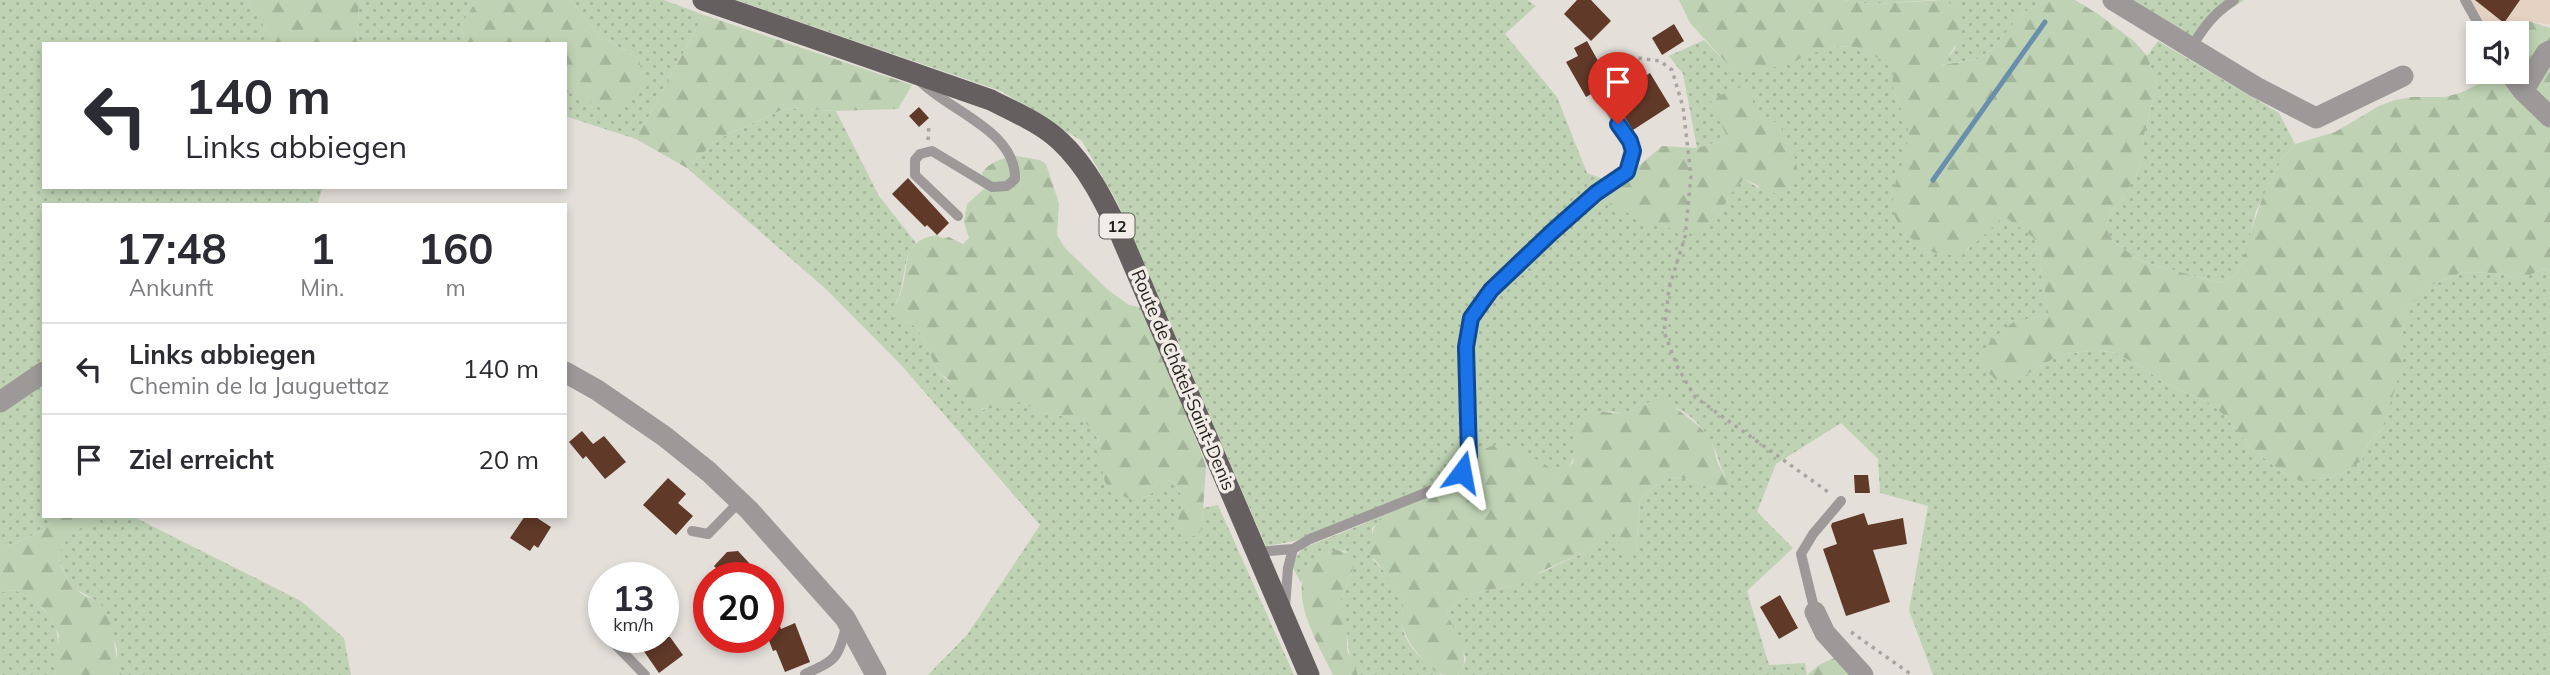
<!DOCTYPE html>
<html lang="de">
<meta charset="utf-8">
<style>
body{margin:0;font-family:Mulish,sans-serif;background:#f2f2f3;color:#2b2b33;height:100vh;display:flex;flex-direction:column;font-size:26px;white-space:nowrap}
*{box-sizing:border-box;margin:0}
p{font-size:23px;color:#7c7c81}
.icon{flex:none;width:38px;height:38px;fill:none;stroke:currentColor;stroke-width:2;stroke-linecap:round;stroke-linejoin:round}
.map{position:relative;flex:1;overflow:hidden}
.panel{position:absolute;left:42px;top:203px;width:525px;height:315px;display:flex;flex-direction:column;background:#fff;border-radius:0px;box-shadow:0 4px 10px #0003}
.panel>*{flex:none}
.hud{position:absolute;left:42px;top:42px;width:525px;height:147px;border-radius:0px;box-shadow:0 4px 10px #0003;background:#fff;color:#2b2b33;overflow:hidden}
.buttons{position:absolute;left:2466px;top:21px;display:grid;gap:14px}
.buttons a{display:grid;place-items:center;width:63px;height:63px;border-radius:0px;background:#fff;box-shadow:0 4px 10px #0003;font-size:35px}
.speed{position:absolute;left:588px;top:562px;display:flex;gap:14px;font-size:35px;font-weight:700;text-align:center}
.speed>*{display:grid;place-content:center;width:91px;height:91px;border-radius:50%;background:#fff;box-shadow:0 4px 10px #0003;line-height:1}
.speed small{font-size:18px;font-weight:400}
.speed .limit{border:10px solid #d22;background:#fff;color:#111}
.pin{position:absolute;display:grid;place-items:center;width:60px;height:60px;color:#fff;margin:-72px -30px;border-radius:50% 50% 50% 0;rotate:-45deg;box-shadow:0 0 7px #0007}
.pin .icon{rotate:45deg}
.me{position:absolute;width:77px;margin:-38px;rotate:13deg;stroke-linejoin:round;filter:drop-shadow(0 0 5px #0008)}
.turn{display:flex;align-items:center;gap:24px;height:147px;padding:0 28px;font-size:32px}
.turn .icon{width:91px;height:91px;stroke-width:2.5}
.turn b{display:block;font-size:49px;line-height:60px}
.eta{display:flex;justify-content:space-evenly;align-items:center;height:119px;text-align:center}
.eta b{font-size:42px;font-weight:700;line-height:49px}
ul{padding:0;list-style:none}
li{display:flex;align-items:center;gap:21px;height:91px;padding:0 28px;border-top:2px solid #e1e1e2}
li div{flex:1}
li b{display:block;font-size:26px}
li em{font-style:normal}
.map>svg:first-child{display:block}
</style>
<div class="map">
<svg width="2550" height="675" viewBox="0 0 2550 675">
<defs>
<pattern id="grass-dots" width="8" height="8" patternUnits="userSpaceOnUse" patternTransform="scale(1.75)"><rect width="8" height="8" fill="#bfd3b4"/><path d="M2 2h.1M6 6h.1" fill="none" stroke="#a4b59a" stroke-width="1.8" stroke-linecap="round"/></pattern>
<pattern id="forest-firs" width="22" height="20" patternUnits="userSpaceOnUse" patternTransform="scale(1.75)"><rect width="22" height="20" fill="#bfd3b4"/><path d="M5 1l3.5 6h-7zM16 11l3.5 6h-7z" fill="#a4b59a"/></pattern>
</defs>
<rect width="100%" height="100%" fill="#e4dfd9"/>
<path fill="#e5d2c3" d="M 2470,0 L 2550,0 L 2550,25 L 2529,21 L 2516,33 L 2492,33 Z"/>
<path fill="url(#grass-dots)" d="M 0,0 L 246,0 L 276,44 L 44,44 L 44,187 L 323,187 L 317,205 L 44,205 L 44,360 L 0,391 Z
M 359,0 L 477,0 L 461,25 L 465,44 L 357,44 Z
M 570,0 L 664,0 L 704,15 L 636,139 L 565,116 L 565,91 L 569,92 L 639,59 L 599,35 Z
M 736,0 L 1527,0 L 1536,6 L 1505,34 L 1557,97 L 1587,173 L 1618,184 L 1610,205 L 1715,222 L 1732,192 L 1744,179 L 1760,189 L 1728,139 L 1697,148 L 1683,74 L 1669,56 L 1704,40 L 1731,68 L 1832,46 L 1855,47 L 1897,67 C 1885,88 1903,105 1908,125 C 1912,147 1899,170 1895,191 L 1967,250 L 2004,215 L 2034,237 L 2049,313 L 2033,319 L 2016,321 L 1991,340 L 2017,379 L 2030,373 L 2059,355 L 2097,350 L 2115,353 L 2146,369 L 2161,381 L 2211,404 L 2225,416 L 2252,449 L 2289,477 L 2320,479 L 2334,477 L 2349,470 L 2362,460 L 2368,444 L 2382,429 L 2401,366 L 2402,334 L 2409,305 L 2432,285 L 2463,272 L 2496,273 L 2514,278 L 2530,275 L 2544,268 L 2550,271 L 2550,675 L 1933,675 L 1909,610 L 1928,506 L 1880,493 L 1878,459 L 1841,423 L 1776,464 L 1757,512 L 1793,548 L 1747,591 L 1769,665 L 1805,663 L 1807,675 L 1460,675 L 1466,659 L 1447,613 L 1459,601 L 1482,591 L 1513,586 L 1585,552 L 1616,527 L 1636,552 L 1640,500 C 1681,459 1680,485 1725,490 L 1726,477 C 1719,465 1718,454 1711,442 C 1700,420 1674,399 1649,403 C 1644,403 1645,405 1640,408 C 1630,414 1619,414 1608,411 L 1575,455 L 1568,469 L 1561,473 C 1537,465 1522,446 1496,445 L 1473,461 L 1468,477 L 1456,489 L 1439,494 L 1422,493 L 1372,528 L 1373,560 L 1385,572 L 1397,591 L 1402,591 C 1405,601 1402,609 1402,620 C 1401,642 1424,662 1441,675 L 1358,675 C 1348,658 1349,651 1347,632 C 1346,621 1341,611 1341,599 L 1354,566 L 1346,551 C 1323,548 1310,564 1301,583 L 1291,564 L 1303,548 L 1366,523 L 1366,514 L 1295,541 L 1266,546 L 1117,202 L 1082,141 L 1001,91 Z
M 1844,0 L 1935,0 L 1871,4 Z
M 1943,0 L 2049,0 L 2022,13 L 1992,49 L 1979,59 L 1940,65 L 1955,49 L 1961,9 Z
M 2115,0 L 2244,0 L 2192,36 Z
M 2158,41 L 2279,113 L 2295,144 L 2282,159 L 2256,211 L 2244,260 L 2235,275 L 2221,283 L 2140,261 L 2113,241 L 2106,228 L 2110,213 L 2120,202 L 2136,176 L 2142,158 L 2142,143 L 2157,84 L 2147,56 Z
M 786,108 L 836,111 L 879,196 L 916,243 C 901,259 906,284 896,303 L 902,322 L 911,323 L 918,329 L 939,373 L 982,410 C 988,408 1015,402 1020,402 C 1026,403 1034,409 1040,411 C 1055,416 1082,417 1092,429 C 1102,444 1103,460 1103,477 L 1117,487 L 1122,496 L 1146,497 L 1168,480 L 1175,483 L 1183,499 L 1178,524 L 1202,524 L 1203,508 L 1218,505 L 1294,675 L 928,675 L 967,635 L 1040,525 L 902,366 L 827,290 L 687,168 L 718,139 Z
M 44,381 L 44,516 L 59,516 L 43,531 L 0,549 L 0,410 Z
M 100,516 L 132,516 L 301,601 L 344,638 L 351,675 L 122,675 L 117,664 L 117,648 L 99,602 L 72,587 L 57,557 C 67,532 79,530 100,516 Z
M 15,590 C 58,614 63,628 55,675 L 0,675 L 0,592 Z"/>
<path fill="url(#forest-firs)" d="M 246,0 L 359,0 L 357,44 L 276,44 Z
M 477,0 L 570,0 L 599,35 L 639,59 L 644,83 L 617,114 L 565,91 L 565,44 L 465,44 L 461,25 Z
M 1679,0 L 1844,0 L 1871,4 L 1943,0 L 1962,9 C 1964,40 1957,42 1942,65 L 1979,59 L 1992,49 L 2022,13 L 2049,0 L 2075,0 L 2098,14 L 2135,42 L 2147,56 L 2157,84 L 2142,143 L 2142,158 L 2136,176 L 2120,202 L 2110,213 L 2106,228 L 2113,241 L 2140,261 L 2221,283 L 2235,275 L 2244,260 L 2247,243 L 2263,196 L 2282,159 L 2295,144 L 2335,132 L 2379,106 L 2395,100 L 2412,97 L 2445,97 L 2460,93 L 2492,78 L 2493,72 L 2516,72 L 2516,33 L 2529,21 L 2550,28 L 2550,271 L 2544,268 L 2530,275 L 2514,278 L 2496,273 L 2463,272 L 2432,285 L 2409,306 L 2402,334 L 2402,366 L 2382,429 L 2368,444 L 2362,460 L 2349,470 L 2334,477 L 2303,481 L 2289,477 L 2252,449 L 2225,416 L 2211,404 L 2161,381 L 2146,369 L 2115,353 L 2097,350 L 2059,355 L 2030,373 L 2017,379 L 1996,380 L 1983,367 L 1983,352 L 1991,340 L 2016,320 L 2033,319 L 2049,313 L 2034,238 L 2004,216 C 1973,246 1953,274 1911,238 C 1903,231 1893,218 1893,207 C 1891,181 1908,158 1908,133 C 1908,110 1884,90 1896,67 L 1855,47 L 1832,46 L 1784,65 L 1762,70 L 1731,68 L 1690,23 Z
M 704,15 L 912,85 L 898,109 L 836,111 L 786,108 L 718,139 L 687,168 L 636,139 Z
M 1749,84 L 1756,116 L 1779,123 L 1796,161 L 1799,180 L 1776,194 L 1744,179 L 1732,192 L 1715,222 L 1696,235 L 1652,224 L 1610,205 L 1618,184 L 1662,146 L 1697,148 L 1728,139 L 1710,99 Z
M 1016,156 L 1040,160 L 1046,164 L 1059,203 L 1057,235 L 1065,248 L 1108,290 L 1129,305 L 1144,308 L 1203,457 L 1206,467 L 1202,524 L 1200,532 L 1194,536 L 1186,537 C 1171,523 1182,515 1182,499 C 1182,495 1177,487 1175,483 L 1168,480 C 1157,490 1141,505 1125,497 C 1117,493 1117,488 1106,484 C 1098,467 1106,446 1091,428 C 1081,417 1054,416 1040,411 C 1034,409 1025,403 1020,402 C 1016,402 1013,405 1010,405 C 995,407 980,412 967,406 L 948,379 L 939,373 L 918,329 L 910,323 L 902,322 L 894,318 C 892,307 898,302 901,292 C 910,264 900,241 937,235 L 942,238 L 949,237 L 963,244 L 969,238 L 964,222 L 967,204 L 985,188 L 982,173 C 988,163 1004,157 1016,156 Z
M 1654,399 L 1670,403 L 1701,428 L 1711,440 L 1718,464 L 1730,485 L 1725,490 C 1680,485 1681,459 1640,500 L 1636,552 L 1631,560 L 1623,558 L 1619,541 L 1620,534 L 1616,528 L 1585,552 L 1542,571 L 1528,581 L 1513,586 L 1482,591 L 1459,601 L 1447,613 C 1455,634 1472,654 1460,675 C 1455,675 1448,675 1443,675 C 1429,672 1404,639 1402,624 C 1401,613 1405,603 1402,591 L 1397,592 L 1385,572 L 1368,552 C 1374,523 1377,516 1403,503 C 1409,500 1417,494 1423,493 C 1434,491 1444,495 1455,489 C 1475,479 1470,447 1498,445 C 1523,444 1539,465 1561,473 L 1573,463 C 1575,453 1573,444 1575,435 C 1584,397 1605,418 1629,412 C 1639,410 1646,403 1654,399 Z
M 59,516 L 100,516 C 79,530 67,532 57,557 C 64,572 70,587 85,596 C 90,598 96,599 100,603 C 117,624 112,654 122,675 L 55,675 L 59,635 L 52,620 L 43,608 L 15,590 L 0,592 L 0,549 L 43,531 Z
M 1336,550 L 1350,554 L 1354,566 L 1341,599 L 1347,629 L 1347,650 L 1358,675 L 1333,675 C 1315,637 1271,569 1336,550 Z
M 1834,658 L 1873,675 L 1807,675 L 1819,665 Z"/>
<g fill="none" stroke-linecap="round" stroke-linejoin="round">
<path stroke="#6a8fad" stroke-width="5" d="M 1933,180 L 2045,22"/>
</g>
<path fill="#603929" d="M 1577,0 L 1591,0 L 1611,21 L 1591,41 L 1564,14 Z
M 2475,0 L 2520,0 L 2504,23 Z
M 1674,24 L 1684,41 L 1662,55 L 1652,38 Z
M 1587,41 L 1607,77 L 1601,88 L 1586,97 L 1566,62 L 1578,56 L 1574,48 Z
M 1650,73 L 1670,106 L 1633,130 L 1618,107 L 1616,94 L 1618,89 L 1637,77 L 1639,80 Z
M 919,107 L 929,118 L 919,127 L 909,116 Z
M 908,178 L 949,223 L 937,235 L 927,225 L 925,227 L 892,194 Z
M 582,431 L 593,444 L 604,436 L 626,462 L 605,479 L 586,456 L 583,459 L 569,442 Z
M 1854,475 L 1868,475 L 1870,493 L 1855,493 Z
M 668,478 L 686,494 L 678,503 L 693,516 L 676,535 L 643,505 Z
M 1864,513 L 1868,525 L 1903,518 L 1907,544 L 1873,550 L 1890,602 L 1846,616 L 1823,549 L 1837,544 L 1831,526 L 1832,523 Z
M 525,516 L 534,516 L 551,527 L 538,548 L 534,545 L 530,551 L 510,538 Z
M 738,551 L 763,578 L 725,578 L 714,566 L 727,552 Z
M 1780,595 L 1798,628 L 1779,639 L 1760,607 Z
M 769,597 L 781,629 L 795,623 L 810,662 L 785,672 L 776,650 L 773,651 L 768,638 Z
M 634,637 L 670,637 L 683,655 L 659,673 Z"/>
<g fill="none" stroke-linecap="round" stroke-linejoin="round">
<path stroke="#a9a5a0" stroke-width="3.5" stroke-dasharray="3.5 5" stroke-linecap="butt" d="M 1630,57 L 1660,61 L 1672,70 L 1683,107 L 1691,176 L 1685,237 L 1669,288 L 1664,332 L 1678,368 L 1695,397 L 1831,494
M 928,140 L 929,124
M 1851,632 L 1912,675"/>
<path stroke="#9d9999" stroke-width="10" d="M 2465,0 L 2483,32
M 2191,48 C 2203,28 2214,13 2234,0
M 919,80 C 948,111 1016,130 1015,179 L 1007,186 L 992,187 L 932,151 L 920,154 L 915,160 L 915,175 L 958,216
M 692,531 L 708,534 L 740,501
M 1256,552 L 1293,549
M 604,597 L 595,603 C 594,616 595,623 604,632
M 1285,607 L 1288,568 L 1293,549 L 1310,539 L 1453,482 L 1462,472 L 1469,456 C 1470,420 1458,347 1472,317 C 1482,296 1502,280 1518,265 C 1540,244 1562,223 1585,203 C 1599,190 1626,180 1632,161 C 1638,140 1614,123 1608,104 C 1605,92 1613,85 1616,74 C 1617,69 1617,63 1617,58
M 1815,612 L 1801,554 L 1813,534 L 1841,501
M 608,637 L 645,675
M 805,674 C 838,659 837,659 847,624"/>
<path stroke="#9d9999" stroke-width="21" d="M 2113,0 L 2256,87 L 2316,118 L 2403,76
M 2509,72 L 2523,91 L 2550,117
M 2523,91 L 2546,53 L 2550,51
M 565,372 L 597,390 L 664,436 L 709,472 L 749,510 L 845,618 L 876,675
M 0,402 L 44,372
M 1815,612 L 1825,633 L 1863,675"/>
<path stroke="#655f5f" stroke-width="21" d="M 703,0 L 991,100 C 1014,112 1041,123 1060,141 C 1088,167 1105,203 1121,236 L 1309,675"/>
</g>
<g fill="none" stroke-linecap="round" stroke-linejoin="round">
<g stroke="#114b97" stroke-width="18">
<path id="route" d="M 1462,472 L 1469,456 L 1466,347 L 1471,318 L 1491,290 L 1552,232 L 1596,193 L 1627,172 L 1633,151 L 1630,141 L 1618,124"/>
</g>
<use href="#route" stroke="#1a73e8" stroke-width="12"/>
</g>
<g text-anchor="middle" stroke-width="7" stroke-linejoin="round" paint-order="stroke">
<rect fill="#f2ece6" stroke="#605c59" stroke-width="2" x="1099.5" y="213.5" width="35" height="25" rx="5"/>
<g font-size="16" font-weight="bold" fill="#211f1d">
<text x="1117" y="232">12</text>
</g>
<g font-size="18" fill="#211f1d" stroke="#f2ece6">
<text transform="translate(1183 380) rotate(67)" y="6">Route de Châtel-Saint-Denis</text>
</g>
</g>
</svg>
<div class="buttons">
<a><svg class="icon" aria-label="sound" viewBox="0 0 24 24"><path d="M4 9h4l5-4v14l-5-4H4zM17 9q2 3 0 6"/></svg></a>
</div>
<div class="speed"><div>13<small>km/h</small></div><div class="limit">20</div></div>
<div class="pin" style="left:1618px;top:124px;background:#d93025"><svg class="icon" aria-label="arrive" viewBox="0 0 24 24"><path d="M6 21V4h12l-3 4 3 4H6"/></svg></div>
<svg class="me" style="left:1462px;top:472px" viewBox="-20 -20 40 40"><path d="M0-17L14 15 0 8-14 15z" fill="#1a73e8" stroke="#fff" stroke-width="4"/></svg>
<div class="hud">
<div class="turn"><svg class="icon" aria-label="left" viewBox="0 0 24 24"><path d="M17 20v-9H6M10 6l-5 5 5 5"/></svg><div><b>140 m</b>Links abbiegen</div></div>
</div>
<section class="panel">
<div class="eta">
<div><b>17:48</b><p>Ankunft</p></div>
<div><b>1</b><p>Min.</p></div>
<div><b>160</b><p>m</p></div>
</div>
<ul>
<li><svg class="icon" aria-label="left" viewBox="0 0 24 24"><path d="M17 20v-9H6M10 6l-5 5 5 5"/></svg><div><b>Links abbiegen</b><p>Chemin de la Jauguettaz</p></div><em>140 m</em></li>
<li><svg class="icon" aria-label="arrive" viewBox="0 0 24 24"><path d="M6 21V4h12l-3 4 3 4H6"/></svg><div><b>Ziel erreicht</b></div><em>20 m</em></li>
</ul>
</section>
</div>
